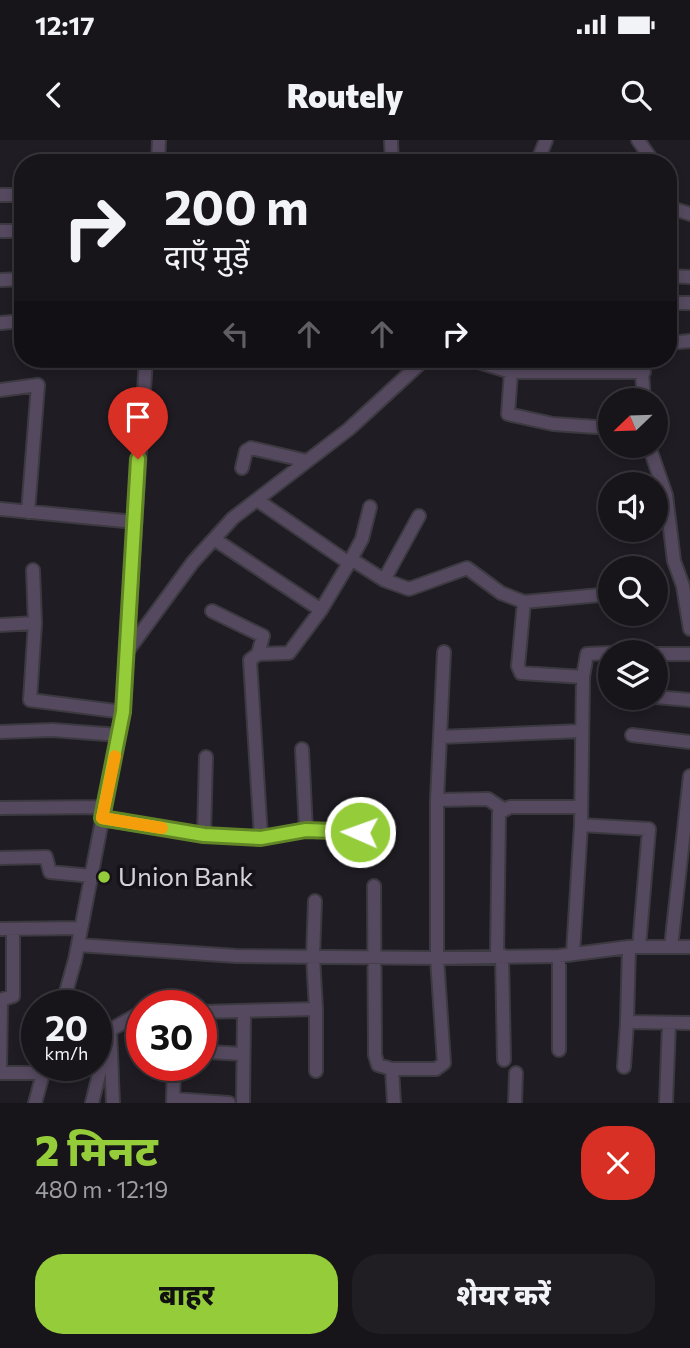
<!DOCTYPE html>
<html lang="hi">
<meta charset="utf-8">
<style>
body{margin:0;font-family:Commissioner,"Noto Sans Devanagari",sans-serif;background:#201e23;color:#f1f3f6;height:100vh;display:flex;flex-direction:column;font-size:26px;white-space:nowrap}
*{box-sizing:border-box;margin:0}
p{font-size:23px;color:#9e9fa2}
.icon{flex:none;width:38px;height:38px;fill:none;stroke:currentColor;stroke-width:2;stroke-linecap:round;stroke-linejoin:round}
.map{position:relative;height:963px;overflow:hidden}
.drawer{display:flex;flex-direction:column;background:#17151a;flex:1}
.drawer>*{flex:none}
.banner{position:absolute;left:14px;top:14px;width:663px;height:214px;border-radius:28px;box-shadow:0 4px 10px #0003,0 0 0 2px #363439;background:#17151a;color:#f1f3f6;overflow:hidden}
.needle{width:46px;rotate:247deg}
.tools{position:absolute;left:598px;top:248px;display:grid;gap:14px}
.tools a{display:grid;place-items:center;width:70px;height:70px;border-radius:50%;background:#17151a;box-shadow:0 4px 10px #0003,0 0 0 2px #363439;font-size:35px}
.speed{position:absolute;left:21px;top:850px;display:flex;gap:14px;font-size:35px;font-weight:700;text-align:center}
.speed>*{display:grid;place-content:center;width:91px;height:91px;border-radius:50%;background:#17151a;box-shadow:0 4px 10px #0003,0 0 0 2px #363439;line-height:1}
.speed small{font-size:18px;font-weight:400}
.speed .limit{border:10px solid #d22;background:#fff;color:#111}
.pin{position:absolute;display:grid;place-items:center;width:60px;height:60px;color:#fff;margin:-72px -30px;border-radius:50% 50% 50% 0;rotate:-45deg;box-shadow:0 0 7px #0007}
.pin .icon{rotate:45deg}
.me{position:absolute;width:77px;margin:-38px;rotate:272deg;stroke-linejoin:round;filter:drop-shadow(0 0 5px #0008)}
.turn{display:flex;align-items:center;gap:24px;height:147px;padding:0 35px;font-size:32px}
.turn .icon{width:91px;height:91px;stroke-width:2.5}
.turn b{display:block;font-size:49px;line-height:60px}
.lanes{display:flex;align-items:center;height:66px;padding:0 35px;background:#0003;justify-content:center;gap:35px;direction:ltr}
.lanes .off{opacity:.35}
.round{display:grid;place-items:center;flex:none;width:74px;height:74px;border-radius:28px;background:#201e23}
.headline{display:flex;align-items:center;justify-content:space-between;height:119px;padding:0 35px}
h1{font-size:42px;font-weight:800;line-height:52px;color:#95cc3a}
.action{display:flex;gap:14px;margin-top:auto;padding:14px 35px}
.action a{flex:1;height:80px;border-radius:28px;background:#95cc3a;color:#111;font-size:28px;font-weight:800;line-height:80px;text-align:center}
.action a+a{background:#201e23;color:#f1f3f6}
.status{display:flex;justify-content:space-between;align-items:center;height:49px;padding:0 35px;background:#17151a;direction:ltr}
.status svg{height:19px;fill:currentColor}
header{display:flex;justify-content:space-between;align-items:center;height:91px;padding:0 35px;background:#17151a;font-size:32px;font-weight:800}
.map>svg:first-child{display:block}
</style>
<div class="status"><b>12:17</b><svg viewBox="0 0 49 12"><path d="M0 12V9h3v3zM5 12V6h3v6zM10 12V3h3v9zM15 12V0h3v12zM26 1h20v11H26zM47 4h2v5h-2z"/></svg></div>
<header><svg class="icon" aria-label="back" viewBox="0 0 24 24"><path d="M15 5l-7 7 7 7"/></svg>Routely<svg class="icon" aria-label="search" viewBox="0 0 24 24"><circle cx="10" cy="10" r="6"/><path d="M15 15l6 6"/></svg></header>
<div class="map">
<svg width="690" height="963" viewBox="0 0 690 963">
<rect width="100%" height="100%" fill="#1f1c23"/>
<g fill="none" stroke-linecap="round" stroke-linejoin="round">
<g stroke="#3c3940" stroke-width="16">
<path id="minor" d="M 391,0 L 392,23
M 638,0 L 654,23
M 158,23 L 159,0
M 537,23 L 546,0
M 0,55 L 23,55
M 668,67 L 690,74
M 0,91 L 23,91
M 668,136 L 690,137
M 0,140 L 23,139
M 668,163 L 690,163
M 0,183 L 23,181
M 668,203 L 690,201
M 469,219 L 511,232
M 641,219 L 644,261
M 0,250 L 38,245 L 28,372
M 611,288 L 553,284 L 508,274 L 511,232 L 644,232
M 649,306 L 666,355 L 674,421 L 683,446 L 690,489
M 242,328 L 246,311 L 251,308 L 307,321
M 0,369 L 135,382
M 214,399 L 321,470
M 351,419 L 384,440 L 409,449 L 467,428 L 501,453 L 524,462 L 611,454
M 349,423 L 362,399 L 370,367
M 33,430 L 35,483
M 384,440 L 419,376
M 524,462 L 518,526 L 521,533 L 583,537 L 581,685 L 573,813
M 212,471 L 263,496 L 258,514
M 0,485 L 35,483 L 30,560 L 123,572
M 129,509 L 193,422 L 233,378 L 349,289 L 425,219
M 656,514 L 690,514
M 583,537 L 587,514 L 611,513
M 656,557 L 690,560
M 0,592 L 52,590 L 119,595
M 632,595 L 690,602
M 440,597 L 581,591
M 437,660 L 488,659 L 503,669
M 0,668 L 104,667
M 102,679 L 204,695 L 261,698 L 250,520 L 258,514 L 289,513 L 321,470 L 349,423 L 257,360
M 581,685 L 649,689 L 639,807
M 306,690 L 360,692
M 204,695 L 206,617
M 261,698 L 306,690 L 302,609
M 0,718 L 46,717 L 50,732 L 91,736
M 374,746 L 375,915 L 378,925 L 392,929 L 394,963
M 0,789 L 81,788
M 78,805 L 236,816 L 437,818 L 559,816 L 629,807 L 690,807
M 629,807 L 627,882 L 690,883
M 671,807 L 690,636
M 497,815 L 499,673 L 510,667 L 580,667
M 502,815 L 504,920
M 0,860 L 13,856 L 13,789
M 62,866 L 75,820 L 123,572 L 146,219
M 201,872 L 316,869 L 313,817 L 315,761
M 96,887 L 110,890 L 113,963
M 559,910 L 559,816
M 209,912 L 243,914
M 624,927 L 627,882
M 392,929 L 436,929 L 444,923 L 437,818 L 437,660 L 444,512
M 316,931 L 316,869
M 0,933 L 1,860
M 0,933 L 43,933
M 173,959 L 229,963
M 35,963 L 45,926
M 92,963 L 110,890 L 142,872
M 173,963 L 174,926
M 243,963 L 244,872
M 515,963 L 516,933
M 666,963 L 669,884"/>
</g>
<use href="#minor" stroke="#55495f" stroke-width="12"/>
</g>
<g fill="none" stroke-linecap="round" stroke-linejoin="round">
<g stroke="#618526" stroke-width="18">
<path id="route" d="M 138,319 L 123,572 L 102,678 L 204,695 L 261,698 L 306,690 L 360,692"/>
</g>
<use href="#route" stroke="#95cc3a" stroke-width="12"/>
<path stroke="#f59e0b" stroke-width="12" d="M 115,616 L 102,678 L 162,688"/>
</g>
<circle fill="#95cc3a" stroke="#16121a" stroke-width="2.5" cx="104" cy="737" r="7"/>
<g text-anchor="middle" stroke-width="7" stroke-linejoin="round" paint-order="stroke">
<g font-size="26" fill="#d4d2d7" stroke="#16121a" text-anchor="start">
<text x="118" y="746">Union Bank</text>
</g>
</g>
</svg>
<div class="tools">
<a><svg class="needle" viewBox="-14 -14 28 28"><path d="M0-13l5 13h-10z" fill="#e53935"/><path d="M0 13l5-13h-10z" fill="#9e9fa2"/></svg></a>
<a><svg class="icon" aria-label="sound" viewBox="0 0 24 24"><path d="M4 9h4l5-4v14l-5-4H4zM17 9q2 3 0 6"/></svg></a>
<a><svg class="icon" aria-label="search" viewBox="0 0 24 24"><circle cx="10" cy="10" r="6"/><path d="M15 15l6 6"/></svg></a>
<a><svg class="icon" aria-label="layers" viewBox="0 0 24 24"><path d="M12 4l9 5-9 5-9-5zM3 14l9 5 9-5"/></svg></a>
</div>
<div class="speed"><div>20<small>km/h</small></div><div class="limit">30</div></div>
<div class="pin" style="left:138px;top:319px;background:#d93025"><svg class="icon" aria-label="arrive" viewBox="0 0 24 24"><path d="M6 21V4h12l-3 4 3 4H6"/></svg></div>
<svg class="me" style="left:360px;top:692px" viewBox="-20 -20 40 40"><circle r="17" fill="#95cc3a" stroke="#fff" stroke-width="3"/><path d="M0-11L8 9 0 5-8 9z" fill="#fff"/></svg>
<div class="banner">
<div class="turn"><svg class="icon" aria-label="right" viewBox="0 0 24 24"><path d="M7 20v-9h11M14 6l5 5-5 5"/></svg><div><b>200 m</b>दाएँ मुड़ें</div></div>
<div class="lanes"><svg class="icon off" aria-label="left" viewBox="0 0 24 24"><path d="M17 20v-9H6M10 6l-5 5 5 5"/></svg><svg class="icon off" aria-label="ahead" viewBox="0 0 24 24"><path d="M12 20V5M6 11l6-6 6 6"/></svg><svg class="icon off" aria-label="ahead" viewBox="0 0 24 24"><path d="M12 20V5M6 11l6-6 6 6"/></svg><svg class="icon" aria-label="right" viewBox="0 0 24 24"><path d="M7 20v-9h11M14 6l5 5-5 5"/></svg></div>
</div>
</div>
<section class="drawer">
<div class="headline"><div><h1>2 मिनट</h1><p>480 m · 12:19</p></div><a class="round" style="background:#d93025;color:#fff"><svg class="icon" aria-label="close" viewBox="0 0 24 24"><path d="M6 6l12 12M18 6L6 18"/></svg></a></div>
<div class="action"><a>बाहर</a><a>शेयर करें</a></div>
</section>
